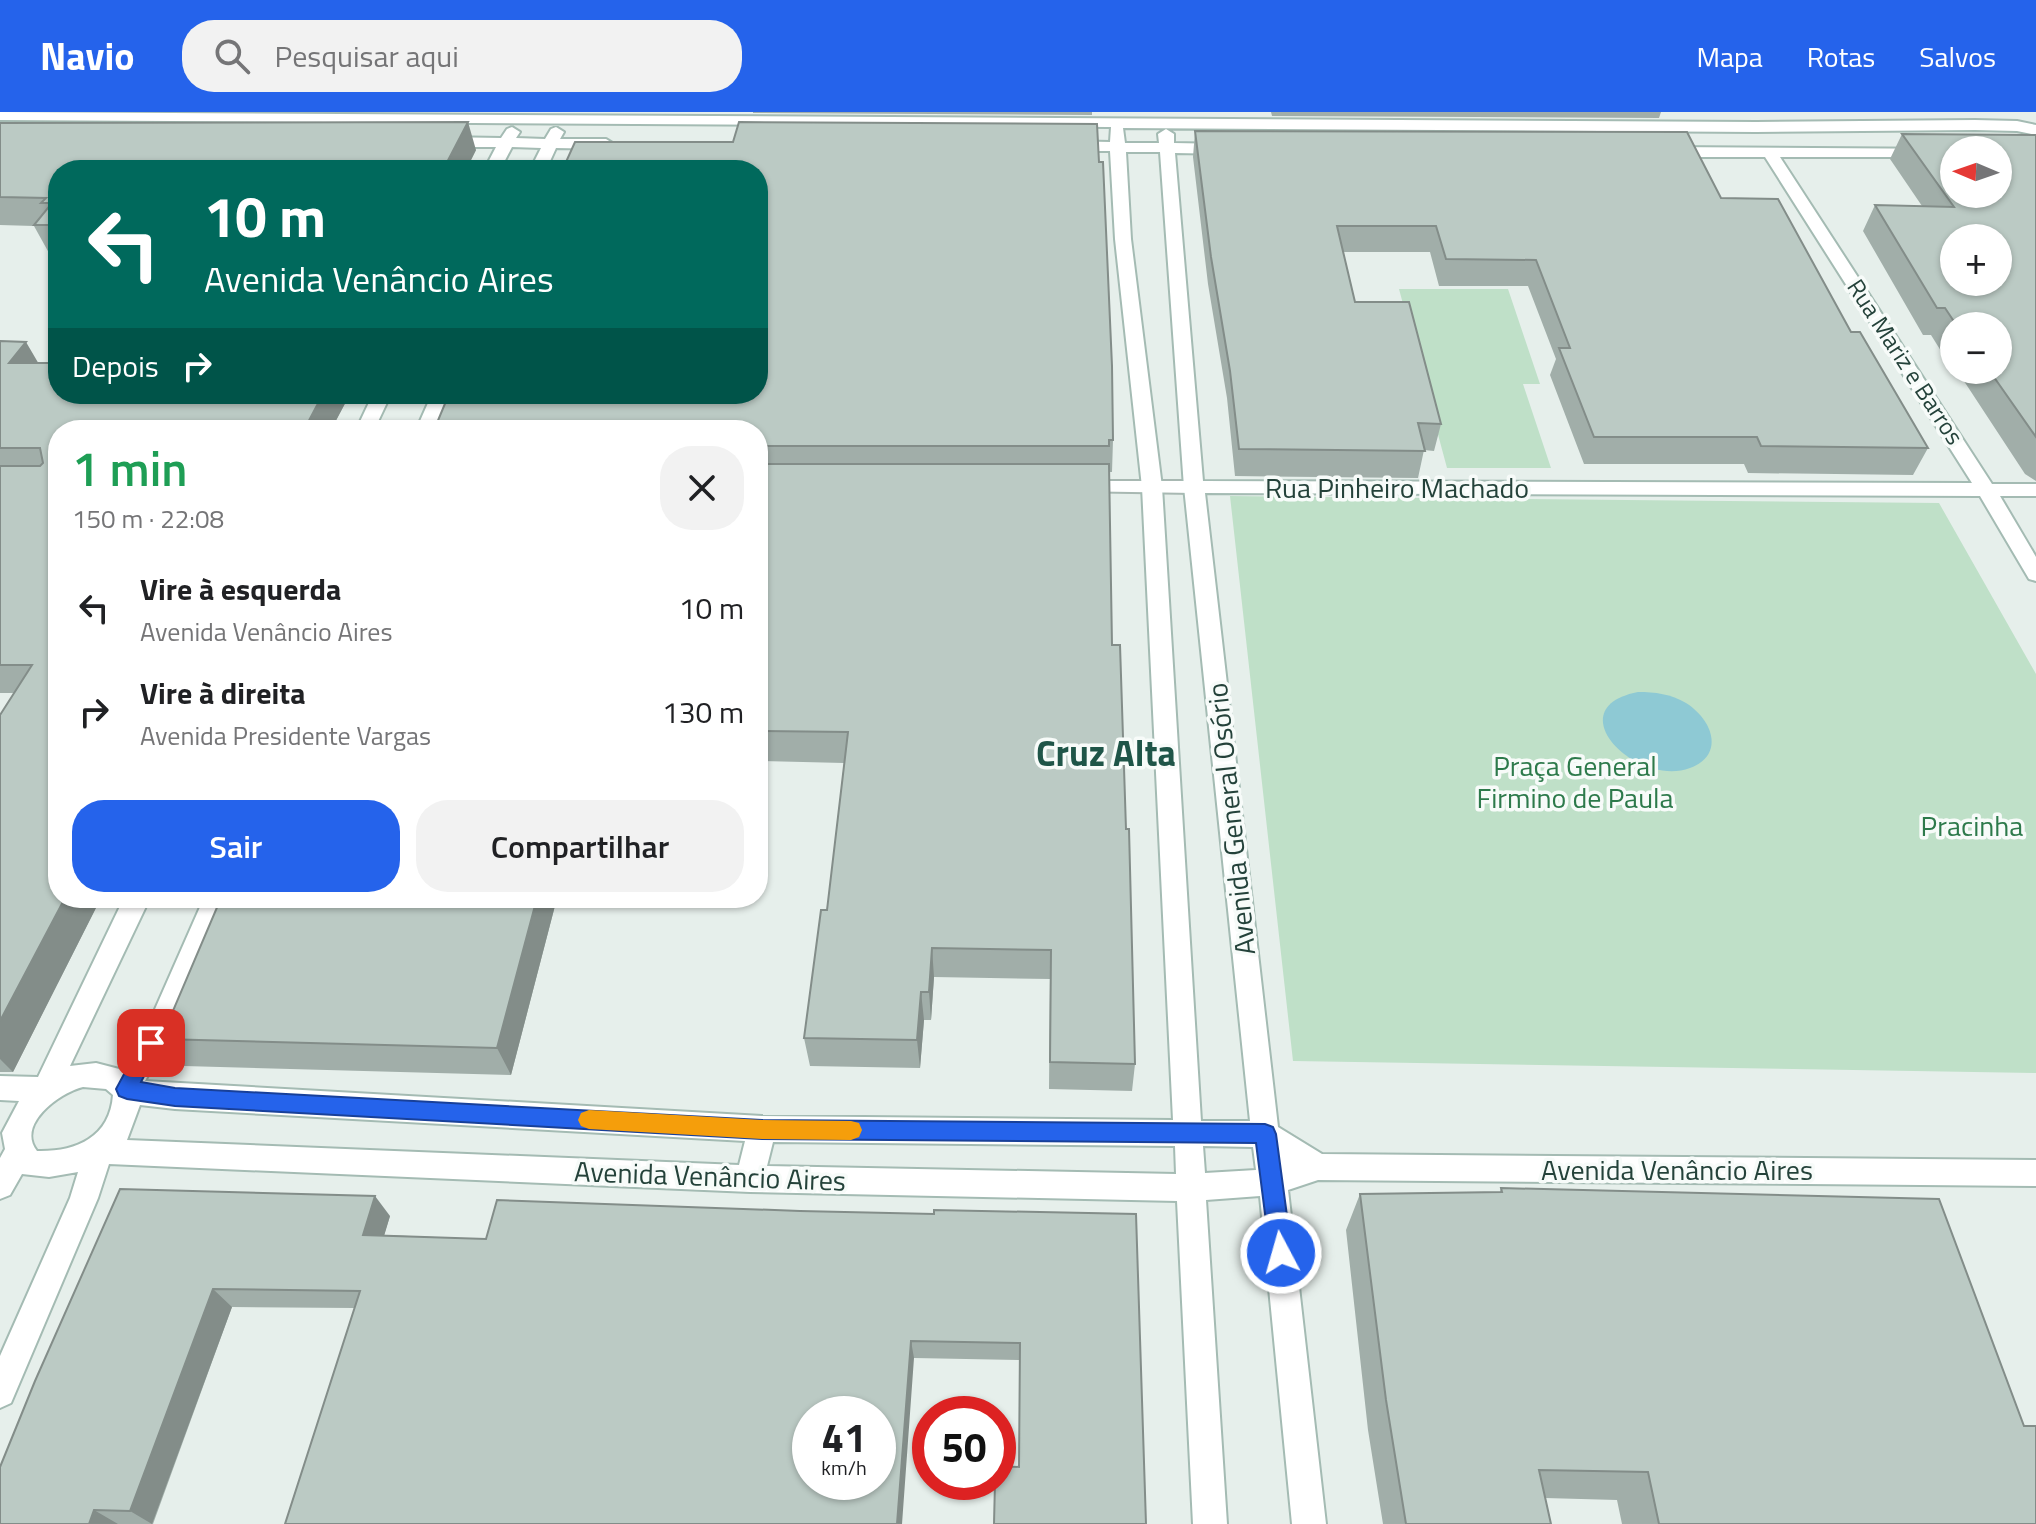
<!DOCTYPE html>
<html lang="pt">
<meta charset="utf-8">
<style>
body{margin:0;font-family:"Titillium Web",sans-serif;background:#f2f2f2;color:#202124;height:100vh;display:flex;flex-direction:column;font-size:30px;white-space:nowrap}
*{box-sizing:border-box;margin:0}
p{font-size:26px;color:#757577}
.icon{flex:none;width:44px;height:44px;fill:none;stroke:currentColor;stroke-width:2;stroke-linecap:round;stroke-linejoin:round}
.map{position:relative;flex:1;overflow:hidden}
.sheet{position:absolute;left:48px;top:308px;width:720px;height:488px;display:flex;flex-direction:column;background:#fff;border-radius:32px;box-shadow:0 2px 6px #0004}
.sheet>*{flex:none}
.guide{position:absolute;left:48px;top:48px;width:720px;height:244px;border-radius:32px;box-shadow:0 2px 6px #0004;background:#00695c;color:#fff;overflow:hidden}
.needle{width:52px;rotate:272deg}
.buttons{position:absolute;left:1940px;top:24px;display:grid;gap:16px}
.buttons a{display:grid;place-items:center;width:72px;height:72px;border-radius:50%;background:#fff;box-shadow:0 2px 6px #0004;font-size:40px}
.speed{position:absolute;left:792px;top:1284px;display:flex;gap:16px;font-size:40px;font-weight:700;text-align:center}
.speed>*{display:grid;place-content:center;width:104px;height:104px;border-radius:50%;background:#fff;box-shadow:0 2px 6px #0004;line-height:1}
.speed small{font-size:20px;font-weight:400}
.speed .limit{border:12px solid #d22;background:#fff;color:#111}
.pin{position:absolute;display:grid;place-items:center;width:68px;height:68px;color:#fff;margin:-34px;border-radius:16px;box-shadow:0 4px 12px #0006}
.me{position:absolute;width:88px;margin:-44px;rotate:354deg;stroke-linejoin:round;filter:drop-shadow(0 0 6px #0008)}
.turn{display:flex;align-items:center;gap:28px;height:168px;padding:0 24px;font-size:36px}
.turn .icon{width:104px;height:104px;stroke-width:2.5}
.turn b{display:block;font-size:56px;line-height:68px}
.then{display:flex;align-items:center;height:76px;padding:0 24px;background:#0003;gap:16px;font-size:30px}
.round{display:grid;place-items:center;flex:none;width:84px;height:84px;border-radius:32px;background:#f2f2f2}
.headline{display:flex;align-items:center;justify-content:space-between;height:136px;padding:0 24px}
h1{font-size:48px;font-weight:600;line-height:60px;color:#1e9e55}
.button{display:flex;gap:16px;margin-top:auto;padding:16px 24px}
.button a{flex:1;height:92px;border-radius:32px;background:#2563eb;color:#fff;font-size:32px;font-weight:600;line-height:92px;text-align:center}
.button a+a{background:#f2f2f2;color:#202124}
ul{padding:0;list-style:none}
li{display:flex;align-items:center;gap:24px;height:104px;padding:0 24px}
li div{flex:1}
li b{display:block;font-size:30px}
li em{font-style:normal}
header{display:flex;align-items:center;gap:48px;box-sizing:border-box;height:112px;padding:0 40px;background:#2563eb;color:#fff}
header strong{font-size:38px}
nav{display:flex;gap:44px;margin-inline-start:auto;font-size:28px}
.search{width:560px;height:72px;background:#f2f2f2;display:flex;align-items:center;gap:20px;box-sizing:border-box;padding:0 28px;border-radius:32px;color:#757577;font-size:30px}
.map>svg:first-child{display:block}
</style>
<header>
<strong>Navio</strong>
<div class="search"><svg class="icon" aria-label="search" viewBox="0 0 24 24"><circle cx="10" cy="10" r="6"/><path d="M15 15l6 6"/></svg>Pesquisar aqui</div>
<nav><a>Mapa</a><a>Rotas</a><a>Salvos</a></nav>
</header>
<div class="map">
<svg width="2036" height="1412" viewBox="0 0 2036 1412">
<rect width="100%" height="100%" fill="#e6efeb"/>
<path fill="#bfe0c8" d="M 1399,177 L 1508,177 L 1540,272 L 1523,272 L 1551,356 L 1447,356 Z
M 1230,384 L 1939,391 L 2036,562 L 2036,961 L 1293,949 Z"/>
<path fill="#8ec9d4" d="M 1638,580 C 1655,580 1671,582 1686,591 C 1713,608 1725,643 1690,656 C 1636,676 1556,596 1638,580 Z"/>
<g fill="none" stroke-linecap="round" stroke-linejoin="round">
<g stroke="#a8b8b2" stroke-width="4">
<path id="street" d="M 1076,369 L 1194,369 L 1204,375 L 1194,381 L 1069,379 L 1066,375 Z"/>
</g>
<g stroke="#a4bbb3" stroke-width="4">
<path id="secondary" d="M 0,0 L 1756,10 L 1975,8 L 2017,9 L 2036,13 L 2036,23 L 2017,19 L 1975,18 L 1756,20 L 1123,16 L 1125,31 L 1159,31 L 1158,22 L 1166,17 L 1174,22 L 1174,31 L 1226,32 L 1234,37 L 1226,42 L 1175,41 L 1203,369 L 1972,371 L 1765,45 L 1666,45 L 1658,40 L 1666,35 L 1959,37 L 1954,38 L 1954,45 L 1780,45 L 1992,372 L 2036,372 L 2036,384 L 2000,384 L 2036,445 L 2036,469 L 2029,467 L 1980,384 L 1205,381 L 1278,1015 L 1322,1042 L 2036,1048 L 2036,1074 L 1318,1068 L 1288,1078 L 1326,1412 L 1292,1412 L 1260,1084 L 1206,1088 L 1227,1412 L 1193,1412 L 1177,1089 L 750,1080 L 109,1052 L 98,1086 L 11,1291 L 0,1296 L 0,1244 L 70,1086 L 78,1060 L 49,1065 L 22,1062 L 10,1083 L 0,1087 L 0,1046 L 5,1037 L 2,1021 L 19,989 L 0,988 L 0,964 L 38,965 L 124,786 L 150,786 L 70,954 L 96,951 L 123,958 L 152,904 L 204,786 L 230,786 L 176,909 L 145,969 L 762,1004 L 1173,1008 L 1142,375 L 1115,127 L 1110,39 L 1066,39 L 1058,34 L 1066,29 L 1110,30 L 1111,15 L 0,8 ZM 1126,40 L 1160,40 L 1184,375 L 1250,1009 L 1201,1009 L 1162,375 L 1131,127 ZM 83,975 L 106,977 L 113,983 C 110,1026 75,1040 37,1039 C 16,1013 59,981 83,975 ZM 140,993 L 175,997 L 745,1029 L 739,1053 L 127,1028 ZM 773,1030 L 1175,1034 L 1176,1062 L 767,1054 ZM 1203,1034 L 1253,1035 L 1256,1058 L 1205,1061 Z
M 512,15 L 520,20 L 516,26 L 545,27 L 551,17 L 556,15 L 564,20 L 560,27 L 606,27 L 614,32 L 606,37 L 556,36 L 546,58 L 530,58 L 541,36 L 512,35 L 500,58 L 484,58 L 496,35 L 442,35 L 434,30 L 442,25 L 501,26 L 507,17 Z
M 373,282 L 391,282 L 374,318 L 356,318 Z
M 432,282 L 450,282 L 434,318 L 416,318 Z"/>
</g>
<use href="#street" fill="#fff" fill-rule="evenodd"/>
<use href="#secondary" fill="#fff" fill-rule="evenodd"/>
</g>
<path fill="#a1aea9" fill-rule="evenodd" d="M 753,0 L 1092,0 L 1092,3 L 753,1 Z
M 1271,0 L 1661,0 L 1659,6 L 1272,4 Z
M 0,11 L 476,38 L 466,58 L 58,58 L 58,148 L 54,141 L 49,141 L 34,114 L 0,113 Z
M 1195,19 L 1721,86 L 1851,220 L 1928,336 L 1913,363 L 1748,361 L 1744,352 L 1584,352 L 1550,263 L 1556,247 L 1528,174 L 1439,174 L 1430,140 L 1343,140 L 1355,190 L 1441,312 L 1434,339 L 1424,338 L 1418,366 L 1235,364 L 1227,286 L 1208,172 L 1193,45 Z
M 1902,22 L 2036,23 L 2036,369 L 2025,362 L 1960,263 L 1956,263 L 1931,223 L 1923,223 L 1863,119 L 1875,93 L 1922,94 L 1890,47 ZM 1954,214 L 1998,214 L 1998,258 L 1954,258 Z
M 733,30 L 1113,328 L 1112,360 L 1109,360 L 1112,533 L 1126,717 L 1135,952 L 1132,979 L 1049,977 L 1050,867 L 934,865 L 931,908 L 924,908 L 920,956 L 810,954 L 804,926 L 827,798 L 844,651 L 758,649 L 758,58 L 566,50 Z
M 0,229 L 38,251 L 58,282 L 350,282 L 331,318 L 58,318 L 58,786 L 101,786 L 13,960 L 0,960 L 0,603 L 14,581 L 0,581 Z
M 557,786 L 511,963 L 184,954 L 161,927 Z
M 1501,1076 L 2036,1412 L 1622,1412 L 1617,1388 L 1545,1386 L 1551,1412 L 1383,1412 L 1368,1318 L 1346,1118 L 1360,1082 L 1500,1080 Z
M 120,1077 L 390,1104 L 384,1123 L 486,1127 L 800,1099 L 934,1102 L 1136,1102 L 1019,1355 L 1020,1248 L 914,1246 L 354,1196 L 232,1195 L 153,1412 L 0,1412 Z"/>
<path fill="#838d89" d="M 468,10 L 476,38 L 466,58 L 443,58 Z
M 26,230 L 43,259 L 9,251 Z
M 323,282 L 350,282 L 331,318 L 304,318 Z
M 65,786 L 101,786 L 13,960 L 0,947 L 0,909 Z
M 537,786 L 557,786 L 511,963 L 497,936 Z
M 932,836 L 934,865 L 931,908 L 929,880 Z
M 921,880 L 924,908 L 920,956 L 917,928 Z
M 375,1084 L 390,1104 L 379,1141 L 363,1123 Z
M 213,1177 L 232,1195 L 152,1412 L 130,1399 Z
M 911,1229 L 914,1246 L 902,1412 L 897,1412 Z
M 94,1398 L 118,1412 L 89,1412 Z"/>
<path fill="#bbcac4" stroke="#838d89" stroke-width="2" fill-rule="evenodd" d="M 468,10 L 443,58 L 58,58 L 58,113 L 34,113 L 52,91 L 41,91 L 46,86 L 0,85 L 0,11 Z
M 739,10 L 1097,12 L 1099,50 L 1103,50 L 1112,254 L 1113,328 L 1109,328 L 1109,334 L 758,334 L 758,318 L 434,318 L 449,282 L 758,282 L 758,161 L 764,137 L 758,137 L 758,58 L 548,58 L 551,50 L 566,50 L 575,30 L 733,30 Z
M 1195,19 L 1687,20 L 1721,86 L 1778,87 L 1851,220 L 1860,220 L 1928,336 L 1761,334 L 1757,325 L 1594,325 L 1559,236 L 1570,236 L 1536,148 L 1446,147 L 1436,114 L 1337,114 L 1355,190 L 1409,190 L 1441,312 L 1418,311 L 1425,339 L 1239,337 L 1230,259 L 1211,145 Z
M 1902,22 L 2036,23 L 2036,325 L 1989,258 L 1998,258 L 1998,214 L 1957,214 L 1945,196 L 1937,196 L 1875,93 L 1954,95 ZM 1954,38 L 1998,38 L 1998,82 L 1954,82 ZM 1954,126 L 1998,126 L 1998,170 L 1954,170 Z
M 0,229 L 26,230 L 9,251 L 58,251 L 58,282 L 323,282 L 304,318 L 58,318 L 58,786 L 65,786 L 0,909 L 0,603 L 32,553 L 0,553 L 0,354 L 40,354 L 43,351 L 40,336 L 0,336 Z
M 758,352 L 1109,352 L 1112,533 L 1120,533 L 1126,717 L 1129,717 L 1135,952 L 1050,950 L 1051,838 L 932,836 L 929,880 L 921,880 L 917,928 L 804,926 L 821,798 L 827,798 L 848,620 L 758,619 Z
M 221,786 L 537,786 L 497,936 L 161,927 Z
M 1501,1076 L 1939,1087 L 2024,1314 L 2036,1314 L 2036,1412 L 1659,1412 L 1648,1360 L 1539,1358 L 1551,1412 L 1406,1412 L 1386,1288 L 1360,1082 L 1502,1080 Z
M 120,1077 L 375,1084 L 363,1123 L 486,1127 L 497,1088 L 800,1099 L 934,1102 L 934,1098 L 1136,1102 L 1146,1412 L 994,1412 L 995,1370 L 998,1370 L 998,1354 L 1019,1355 L 1020,1231 L 911,1229 L 897,1412 L 285,1412 L 360,1179 L 213,1177 L 130,1399 L 94,1398 L 89,1412 L 0,1412 L 0,1355 L 35,1269 ZM 810,1302 L 878,1302 L 878,1370 L 810,1370 Z"/>
<path fill="#2563eb" stroke="#184099" stroke-width="2" d="M 151,923 L 158,925 L 161,931 L 141,970 L 175,976 L 762,1008 L 1265,1012 L 1273,1015 L 1276,1022 L 1292,1141 L 1289,1149 L 1281,1152 L 1273,1149 L 1270,1141 L 1256,1031 L 762,1027 L 175,994 L 127,987 L 119,984 L 116,977 L 144,925 Z"/>
<path fill="#f59e0b" d="M 589,998 L 762,1008 L 851,1009 L 859,1011 L 862,1018 L 859,1025 L 851,1028 L 762,1027 L 589,1017 L 581,1014 L 578,1008 L 581,1001 Z"/>
<g text-anchor="middle" stroke-width="7" stroke-linejoin="round" paint-order="stroke">
<g font-size="24" fill="#24423a" stroke="#f7fbf9">
<text transform="translate(1905 250) rotate(57)" y="8">Rua Mariz e Barros</text>
</g>
<g font-size="28" fill="#24423a" stroke="#f7fbf9">
<text x="1397" y="386">Rua Pinheiro Machado</text>
<text transform="translate(1231 707) rotate(-96)" y="10">Avenida General Osório</text>
<text x="1677" y="1068">Avenida Venâncio Aires</text>
<text transform="translate(710 1064) rotate(2)" y="10">Avenida Venâncio Aires</text>
</g>
<g font-size="28" fill="#2d7a4b" stroke="#f7fbf9">
<text x="1575" y="664">Praça General<tspan x="1575" dy="32">Firmino de Paula</tspan></text>
<text x="1972" y="724">Pracinha</text>
</g>
<g font-size="36" font-weight="bold" fill="#1f5548" stroke="#f7fbf9">
<text x="1106" y="654">Cruz Alta</text>
</g>
</g>
</svg>
<div class="buttons">
<a><svg class="needle" viewBox="-14 -14 28 28"><path d="M0-13l5 13h-10z" fill="#e53935"/><path d="M0 13l5-13h-10z" fill="#757577"/></svg></a>
<a>+</a>
<a>−</a>
</div>
<div class="speed"><div>41<small>km/h</small></div><div class="limit">50</div></div>
<div class="pin" style="left:151px;top:931px;background:#d93025"><svg class="icon" aria-label="arrive" viewBox="0 0 24 24"><path d="M6 21V4h12l-3 4 3 4H6"/></svg></div>
<svg class="me" style="left:1281px;top:1141px" viewBox="-20 -20 40 40"><circle r="17" fill="#2563eb" stroke="#fff" stroke-width="3"/><path d="M0-11L8 9 0 5-8 9z" fill="#fff"/></svg>
<div class="guide">
<div class="turn"><svg class="icon" aria-label="left" viewBox="0 0 24 24"><path d="M17 20v-9H6M10 6l-5 5 5 5"/></svg><div><b>10 m</b>Avenida Venâncio Aires</div></div>
<div class="then">Depois<svg class="icon" aria-label="right" viewBox="0 0 24 24"><path d="M7 20v-9h11M14 6l5 5-5 5"/></svg></div>
</div>
<section class="sheet">
<div class="headline"><div><h1>1 min</h1><p>150 m · 22:08</p></div><a class="round"><svg class="icon" aria-label="close" viewBox="0 0 24 24"><path d="M6 6l12 12M18 6L6 18"/></svg></a></div>
<ul>
<li><svg class="icon" aria-label="left" viewBox="0 0 24 24"><path d="M17 20v-9H6M10 6l-5 5 5 5"/></svg><div><b>Vire à esquerda</b><p>Avenida Venâncio Aires</p></div><em>10 m</em></li>
<li><svg class="icon" aria-label="right" viewBox="0 0 24 24"><path d="M7 20v-9h11M14 6l5 5-5 5"/></svg><div><b>Vire à direita</b><p>Avenida Presidente Vargas</p></div><em>130 m</em></li>
</ul>
<div class="button"><a>Sair</a><a>Compartilhar</a></div>
</section>
</div>
